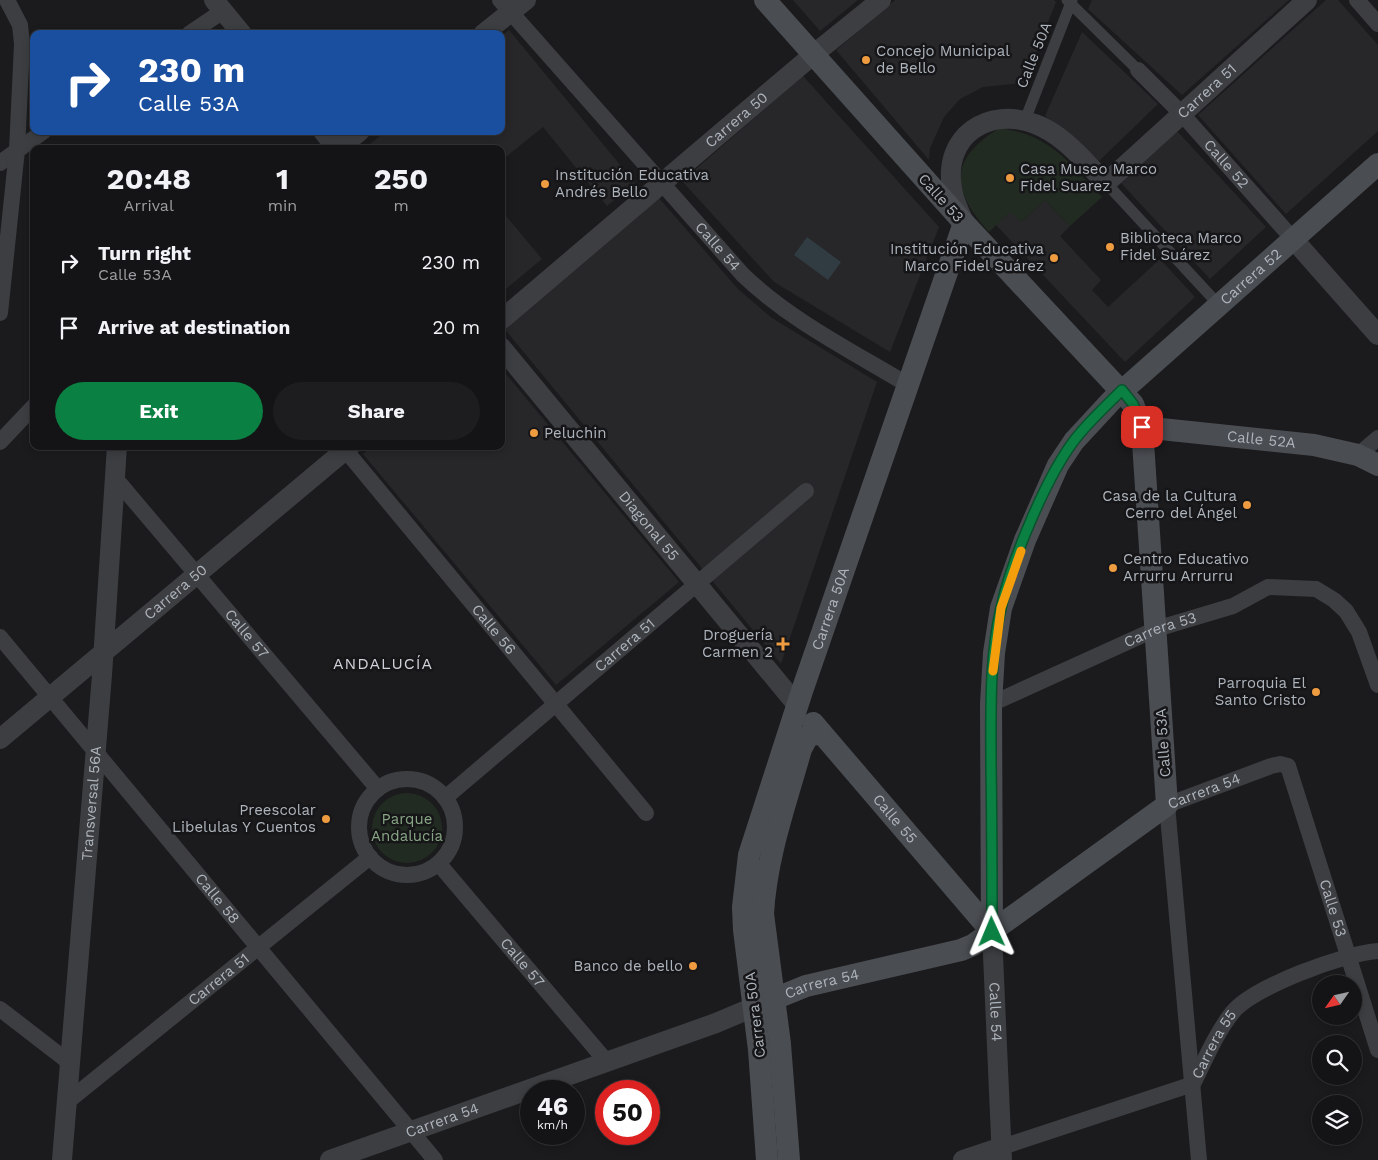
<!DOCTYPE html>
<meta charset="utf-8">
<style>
body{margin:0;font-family:"Work Sans",sans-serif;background:#1d1d1f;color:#f1f3f6;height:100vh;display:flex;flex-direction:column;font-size:19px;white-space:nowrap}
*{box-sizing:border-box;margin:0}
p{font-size:16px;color:#9d9ea1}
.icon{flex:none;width:28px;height:28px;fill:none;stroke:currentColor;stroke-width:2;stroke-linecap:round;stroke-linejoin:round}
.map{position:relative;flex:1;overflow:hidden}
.details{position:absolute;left:30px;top:145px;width:475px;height:305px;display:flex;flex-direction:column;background:#141416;border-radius:10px;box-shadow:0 2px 8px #0003,0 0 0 1px #333335}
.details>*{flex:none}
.guide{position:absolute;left:30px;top:30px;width:475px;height:105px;border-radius:10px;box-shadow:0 2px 8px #0003,0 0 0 1px #333335;background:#1a4fa0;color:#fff;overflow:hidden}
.needle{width:32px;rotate:236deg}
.controls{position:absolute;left:1312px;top:975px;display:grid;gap:10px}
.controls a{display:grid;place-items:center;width:50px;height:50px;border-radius:50%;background:#141416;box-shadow:0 2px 8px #0003,0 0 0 1px #333335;font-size:25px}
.speed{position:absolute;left:520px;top:1080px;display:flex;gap:10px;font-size:25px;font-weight:700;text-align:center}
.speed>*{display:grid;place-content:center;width:65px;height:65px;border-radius:50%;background:#141416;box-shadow:0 2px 8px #0003,0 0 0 1px #333335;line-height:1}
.speed small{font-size:12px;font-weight:400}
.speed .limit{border:8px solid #d22;background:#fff;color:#111}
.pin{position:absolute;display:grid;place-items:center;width:42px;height:42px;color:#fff;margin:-21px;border-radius:10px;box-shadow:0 2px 8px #0006}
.me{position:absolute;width:55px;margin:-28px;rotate:359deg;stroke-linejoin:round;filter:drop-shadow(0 0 4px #0008)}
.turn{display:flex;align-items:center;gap:18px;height:105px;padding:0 25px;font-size:22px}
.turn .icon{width:65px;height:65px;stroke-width:2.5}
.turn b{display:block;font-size:35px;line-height:42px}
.eta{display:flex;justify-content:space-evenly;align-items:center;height:85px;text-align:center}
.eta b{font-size:30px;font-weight:700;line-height:35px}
.button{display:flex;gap:10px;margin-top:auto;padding:10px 25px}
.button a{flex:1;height:58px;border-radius:30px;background:#0b8043;color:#fff;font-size:20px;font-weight:700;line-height:58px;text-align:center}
.button a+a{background:#1d1d1f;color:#f1f3f6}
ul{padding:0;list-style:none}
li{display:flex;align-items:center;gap:15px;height:65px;padding:0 25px}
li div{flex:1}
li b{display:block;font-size:19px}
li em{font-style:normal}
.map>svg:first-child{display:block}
</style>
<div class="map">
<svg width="1378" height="1160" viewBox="0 0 1378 1160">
<rect width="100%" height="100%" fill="#1b1b1d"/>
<path fill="#27272a" d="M 793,0 L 858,0 L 820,31 Z
M 895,0 L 1054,0 L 1056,2 L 1024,83 L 983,87 L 960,99 L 944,117 L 930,148 L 929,160 L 836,50 Z
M 1092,0 L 1289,0 L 1182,95 L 1088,9 Z
M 1326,0 L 1338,0 L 1378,45 L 1378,131 L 1286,214 L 1198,115 Z
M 509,30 L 635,183 L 607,206 L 543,127 L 501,161 L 501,149 L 364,149 L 386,131 L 501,131 L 501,36 Z
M 1082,32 L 1158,104 L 1099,161 L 1045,116 Z
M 803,76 L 939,227 L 890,352 L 774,282 L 682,181 Z
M 1177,131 L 1266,227 L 1210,279 L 1121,183 Z
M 659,198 L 738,289 L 772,318 L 877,382 L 781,664 L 503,327 Z
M 1045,200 L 1070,226 L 1060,236 L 1101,280 L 1092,290 L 1108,307 L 1160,259 L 1195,297 L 1125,362 L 996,225 L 1011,211 L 1021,222 Z
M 501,210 L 542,259 L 501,293 Z
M 501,368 L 679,582 L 556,685 L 363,454 L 372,446 L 501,446 Z"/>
<path fill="#222b22" d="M 1000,128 C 1052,136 1067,161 1102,197 L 1070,226 L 1045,200 L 1021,222 L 1010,212 L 989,232 C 951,190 948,159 1000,128 Z
M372 828a35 35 0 1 1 70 0a35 35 0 1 1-70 0Z"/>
<path fill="#303c41" d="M 807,237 L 841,262 L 828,280 L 794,255 Z"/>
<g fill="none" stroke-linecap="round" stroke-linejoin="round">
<path stroke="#3c3e42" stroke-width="11" d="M 1067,0 L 1138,70
M 1025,120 L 1072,0
M 1106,183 L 1219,305"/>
<g stroke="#3c3e42" stroke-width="16">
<path id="s1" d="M 500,0 L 743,275 C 791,321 852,351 908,385"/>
<path d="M 1357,0 L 1378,24"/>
<path d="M 189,34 L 223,11"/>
<path id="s2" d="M 1138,70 L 1182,114 L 1293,239"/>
<path d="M 0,163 L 44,131"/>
<path d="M 0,313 L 17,150 L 22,44 L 20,25 L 7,0"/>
<path d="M 0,442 L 34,406"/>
<path id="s3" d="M 342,446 L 646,813"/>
<path d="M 1358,455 L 1378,438"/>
<path id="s4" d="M 115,478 L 378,789"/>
<path id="s5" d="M 0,637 L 435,1160"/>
<path id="s6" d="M 991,704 L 1156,629 L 1233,606 L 1268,587 L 1316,589 L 1334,600 L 1346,611 L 1359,632 L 1378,685"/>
<circle cx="407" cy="827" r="48"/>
<path id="s7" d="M 445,798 L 806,491"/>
<path id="s8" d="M 439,864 L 606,1061"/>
<path d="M 0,1009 L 70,1063"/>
<path id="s9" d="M 67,1102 L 370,857"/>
<path id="s10" d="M 1002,1147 L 1193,1084 C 1205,1060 1215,1035 1232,1013 C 1252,987 1345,953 1378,951"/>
<path id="s11" d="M 1199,1160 L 1167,805 L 1271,766 L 1280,764 L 1288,766 L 1378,1050"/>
</g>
<g stroke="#3c3e42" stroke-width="20">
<path d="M 214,0 L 242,34"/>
<path d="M 483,34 L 526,0"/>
<path d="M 323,131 L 337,149"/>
<path d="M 338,149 L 360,131"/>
<path id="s12" d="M 963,220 C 959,210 953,199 952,188 C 943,136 988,106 1035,124 C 1063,134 1085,162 1106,183 L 1307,0"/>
<path d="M 1293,239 L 1378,335"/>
<path id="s13" d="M 501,320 L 814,54 L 881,0"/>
<path id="s14" d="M 501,347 L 797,705"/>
<path id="s15" d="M 0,739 L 350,446"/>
<path id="s16" d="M 992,932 L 1002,1160"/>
<path id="s17" d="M 62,1160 L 102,675 L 117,446"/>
<path id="s18" d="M 330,1160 L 716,1023 L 754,1007"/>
<path d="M 963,1160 L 1002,1147"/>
</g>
<g stroke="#4a4d52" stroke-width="22">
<path id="s19" d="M 1142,427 L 1314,445 L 1358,455 L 1378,465"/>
<path id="s20" d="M 813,723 L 992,932"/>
<path id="s21" d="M 992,932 L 991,704 L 994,653 L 1001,608 L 1025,540 L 1058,465 L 1074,441 L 1112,400 L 1378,164"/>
<path id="s22" d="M 754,1007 L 806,986 L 961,950 L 973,945 L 1167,805 L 1142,427 L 1133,404 L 964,223 L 765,0"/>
<path id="s23" d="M 767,1160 L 759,1050 L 744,930 L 743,907 L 749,855 L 802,691 L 964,223"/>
<path d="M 789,1160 L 780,1044 L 763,914 C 766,857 786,803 801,749 L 808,736 L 821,733"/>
</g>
</g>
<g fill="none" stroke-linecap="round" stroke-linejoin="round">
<g stroke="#07532c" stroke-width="12">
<path id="route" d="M 992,932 C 992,877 992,822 991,766 C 991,714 989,659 1001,608 C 1011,562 1045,480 1073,442 C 1087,423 1105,407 1122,390 L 1133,404 L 1142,427"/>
</g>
<use href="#route" stroke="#0b8043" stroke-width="9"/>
<path stroke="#f59e0b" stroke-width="9" d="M 993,671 L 1001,608 L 1021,551"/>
</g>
<g fill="#ef9c41" stroke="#161618" stroke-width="2">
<circle cx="866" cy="60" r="5"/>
<circle cx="1010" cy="178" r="5"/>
<circle cx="545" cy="184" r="5"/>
<circle cx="1110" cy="247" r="5"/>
<circle cx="1054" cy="258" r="5"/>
<circle cx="534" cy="433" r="5"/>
<circle cx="1247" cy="505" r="5"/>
<circle cx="1113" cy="568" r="5"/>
<path d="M780.5 636.5h5v5h5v5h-5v5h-5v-5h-5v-5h5z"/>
<circle cx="1316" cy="692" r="5"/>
<circle cx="326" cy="819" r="5"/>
<circle cx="693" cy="966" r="5"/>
</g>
<g text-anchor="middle" stroke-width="5" stroke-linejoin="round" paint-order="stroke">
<g font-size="15" fill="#aeb4bc" stroke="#161618" text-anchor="start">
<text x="876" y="56">Concejo Municipal<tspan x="876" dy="17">de Bello</tspan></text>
<text x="1020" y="174">Casa Museo Marco<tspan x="1020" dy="17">Fidel Suarez</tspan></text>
<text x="555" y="180">Institución Educativa<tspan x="555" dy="17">Andrés Bello</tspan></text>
<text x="1120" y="243">Biblioteca Marco<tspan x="1120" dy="17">Fidel Suárez</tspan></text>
<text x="1044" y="254" text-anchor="end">Institución Educativa<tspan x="1044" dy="17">Marco Fidel Suárez</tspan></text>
<text x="544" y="438">Peluchin</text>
<text x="1237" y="501" text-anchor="end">Casa de la Cultura<tspan x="1237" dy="17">Cerro del Ángel</tspan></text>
<text x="1123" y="564">Centro Educativo<tspan x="1123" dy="17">Arrurru Arrurru</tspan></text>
<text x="773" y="640" text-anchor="end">Droguería<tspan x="773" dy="17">Carmen 2</tspan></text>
<text x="1306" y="688" text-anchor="end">Parroquia El<tspan x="1306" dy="17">Santo Cristo</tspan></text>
<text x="316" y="815" text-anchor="end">Preescolar<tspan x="316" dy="17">Libelulas Y Cuentos</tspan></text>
<text x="683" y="971" text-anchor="end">Banco de bello</text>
</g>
<g font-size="15" fill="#aeb4bc" stroke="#161618">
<text transform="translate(1034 55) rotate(-68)" y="5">Calle 50A</text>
<text dy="5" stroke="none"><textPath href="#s12" startOffset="394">Carrera 51</textPath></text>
<text dy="5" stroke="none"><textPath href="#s13" startOffset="309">Carrera 50</textPath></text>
<text dy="5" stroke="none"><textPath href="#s2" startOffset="129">Calle 52</textPath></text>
<text transform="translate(941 198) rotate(48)" y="5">Calle 53</text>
<text dy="5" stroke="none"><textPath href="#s1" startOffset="329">Calle 54</textPath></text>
<text dy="5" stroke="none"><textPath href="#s21" startOffset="749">Carrera 52</textPath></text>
<text dy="5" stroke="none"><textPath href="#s19" startOffset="120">Calle 52A</textPath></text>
<text dy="5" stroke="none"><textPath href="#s14" startOffset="232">Diagonal 55</textPath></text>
<text dy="5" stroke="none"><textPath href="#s15" startOffset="229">Carrera 50</textPath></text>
<text dy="5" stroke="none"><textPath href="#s23" startOffset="566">Carrera 50A</textPath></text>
<text dy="5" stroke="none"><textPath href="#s3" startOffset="238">Calle 56</textPath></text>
<text dy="5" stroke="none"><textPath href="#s6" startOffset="185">Carrera 53</textPath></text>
<text dy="5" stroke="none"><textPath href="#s4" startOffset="204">Calle 57</textPath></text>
<text dy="5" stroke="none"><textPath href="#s7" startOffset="236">Carrera 51</textPath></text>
<text transform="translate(1163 743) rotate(-94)" y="5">Calle 53A</text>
<text dy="5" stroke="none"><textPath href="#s11" startOffset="396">Carrera 54</textPath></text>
<text dy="5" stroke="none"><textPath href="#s17" startOffset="358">Transversal 56A</textPath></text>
<text dy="5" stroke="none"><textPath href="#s20" startOffset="126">Calle 55</textPath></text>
<text dy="5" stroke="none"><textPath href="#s5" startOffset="340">Calle 58</textPath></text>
<text dy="5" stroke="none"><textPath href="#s11" startOffset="634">Calle 53</textPath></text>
<text dy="5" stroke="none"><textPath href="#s8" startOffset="129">Calle 57</textPath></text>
<text dy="5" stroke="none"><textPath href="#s9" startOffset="195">Carrera 51</textPath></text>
<text dy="5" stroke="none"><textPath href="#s22" startOffset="72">Carrera 54</textPath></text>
<text dy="5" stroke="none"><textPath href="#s16" startOffset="80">Calle 54</textPath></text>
<text transform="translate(755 1015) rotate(-97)" y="5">Carrera 50A</text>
<text dy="5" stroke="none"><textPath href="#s10" startOffset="246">Carrera 55</textPath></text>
<text dy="5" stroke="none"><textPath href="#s18" startOffset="119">Carrera 54</textPath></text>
</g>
<g font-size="15" fill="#88a685" stroke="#161618">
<text x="407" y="824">Parque<tspan x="407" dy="17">Andalucía</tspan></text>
</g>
<g font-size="16" letter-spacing="1" fill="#cfd2d8" stroke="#161618">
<text x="383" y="669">ANDALUCÍA</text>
</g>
</g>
</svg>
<div class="controls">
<a><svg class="needle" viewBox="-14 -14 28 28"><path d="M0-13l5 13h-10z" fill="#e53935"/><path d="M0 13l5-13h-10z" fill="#9d9ea1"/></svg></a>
<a><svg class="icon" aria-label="search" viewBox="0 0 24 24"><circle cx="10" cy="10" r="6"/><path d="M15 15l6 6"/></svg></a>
<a><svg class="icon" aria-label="layers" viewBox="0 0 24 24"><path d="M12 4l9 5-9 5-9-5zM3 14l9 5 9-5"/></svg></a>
</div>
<div class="speed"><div>46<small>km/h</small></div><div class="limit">50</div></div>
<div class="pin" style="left:1142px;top:427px;background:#d93025"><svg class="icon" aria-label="arrive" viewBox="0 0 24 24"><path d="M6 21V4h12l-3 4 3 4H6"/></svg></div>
<svg class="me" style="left:992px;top:932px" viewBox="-20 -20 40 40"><path d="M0-17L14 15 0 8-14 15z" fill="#0b8043" stroke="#fff" stroke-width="4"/></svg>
<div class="guide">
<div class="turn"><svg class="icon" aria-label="right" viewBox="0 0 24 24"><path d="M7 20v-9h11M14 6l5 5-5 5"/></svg><div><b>230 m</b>Calle 53A</div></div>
</div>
<section class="details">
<div class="eta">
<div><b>20:48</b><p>Arrival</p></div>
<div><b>1</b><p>min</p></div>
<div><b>250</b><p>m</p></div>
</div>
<ul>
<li><svg class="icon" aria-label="right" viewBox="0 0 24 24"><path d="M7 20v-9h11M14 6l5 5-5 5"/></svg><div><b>Turn right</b><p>Calle 53A</p></div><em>230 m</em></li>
<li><svg class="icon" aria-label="arrive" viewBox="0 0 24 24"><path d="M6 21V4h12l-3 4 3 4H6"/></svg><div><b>Arrive at destination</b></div><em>20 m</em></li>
</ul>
<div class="button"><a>Exit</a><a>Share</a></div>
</section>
</div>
